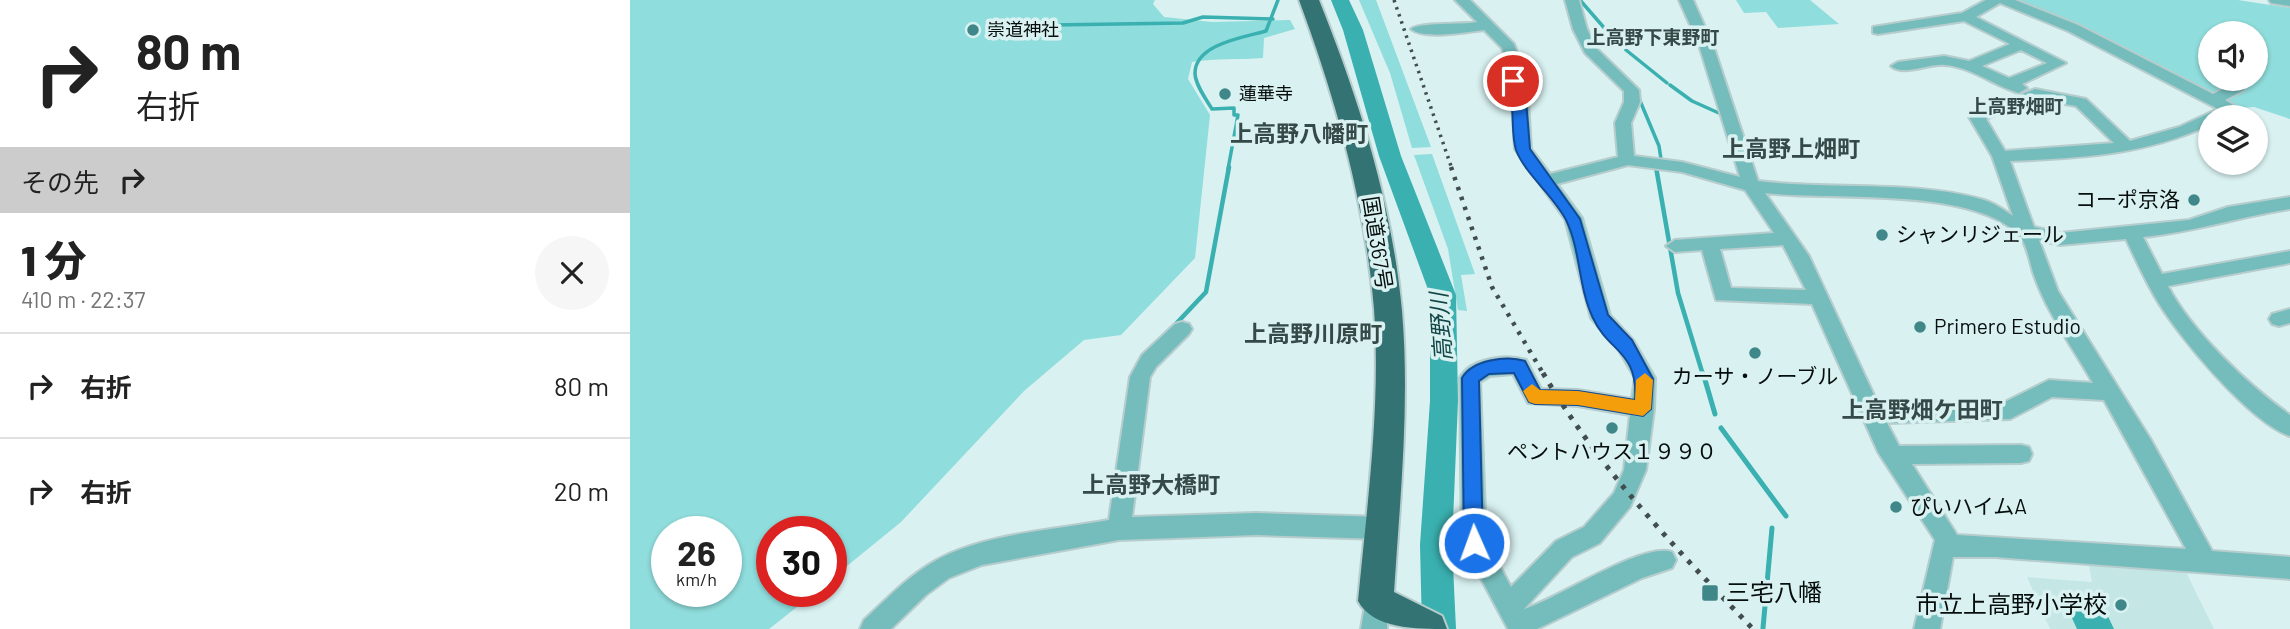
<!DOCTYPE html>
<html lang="ja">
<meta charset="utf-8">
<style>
body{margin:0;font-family:Barlow,"Noto Sans JP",sans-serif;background:#f6f6f6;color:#222;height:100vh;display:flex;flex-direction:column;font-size:26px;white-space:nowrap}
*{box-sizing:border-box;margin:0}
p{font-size:23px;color:#767676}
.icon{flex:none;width:38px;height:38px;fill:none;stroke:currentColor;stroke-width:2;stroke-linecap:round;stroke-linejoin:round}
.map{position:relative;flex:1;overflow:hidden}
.details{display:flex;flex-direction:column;background:#fff;width:630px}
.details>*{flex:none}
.top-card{background:#fff;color:#222;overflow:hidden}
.controls{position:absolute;left:1568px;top:21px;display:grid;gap:14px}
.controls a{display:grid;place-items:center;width:70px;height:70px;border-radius:50%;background:#fff;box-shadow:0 2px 5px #0004;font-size:35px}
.speed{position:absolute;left:21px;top:516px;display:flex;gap:14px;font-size:35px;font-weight:700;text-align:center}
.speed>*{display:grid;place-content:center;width:91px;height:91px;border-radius:50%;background:#fff;box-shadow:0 2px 5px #0004;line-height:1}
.speed small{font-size:18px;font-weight:400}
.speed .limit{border:10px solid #d22;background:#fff;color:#111}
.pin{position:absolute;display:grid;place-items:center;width:60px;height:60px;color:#fff;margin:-30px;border:4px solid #fff;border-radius:50%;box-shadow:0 2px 7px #0007}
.me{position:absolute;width:77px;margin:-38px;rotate:358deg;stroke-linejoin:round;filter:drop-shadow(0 0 5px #0008)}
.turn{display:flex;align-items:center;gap:24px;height:147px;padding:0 21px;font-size:32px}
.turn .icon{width:91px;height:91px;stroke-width:2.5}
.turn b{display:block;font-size:49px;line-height:60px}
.then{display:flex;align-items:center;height:66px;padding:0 21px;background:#0003;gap:14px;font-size:26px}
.round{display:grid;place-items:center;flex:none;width:74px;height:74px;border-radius:37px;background:#f6f6f6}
.headline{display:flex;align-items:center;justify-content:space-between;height:119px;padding:0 21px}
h1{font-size:42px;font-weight:800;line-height:52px}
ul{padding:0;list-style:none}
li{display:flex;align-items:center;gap:21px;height:105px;padding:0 21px;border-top:2px solid #e0e0e0}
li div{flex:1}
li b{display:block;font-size:26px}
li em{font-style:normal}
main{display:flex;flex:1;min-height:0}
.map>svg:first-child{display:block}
</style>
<main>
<section class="details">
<div class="top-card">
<div class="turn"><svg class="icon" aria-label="right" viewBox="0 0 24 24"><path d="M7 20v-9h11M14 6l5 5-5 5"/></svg><div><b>80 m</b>右折</div></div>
<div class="then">その先<svg class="icon" aria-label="right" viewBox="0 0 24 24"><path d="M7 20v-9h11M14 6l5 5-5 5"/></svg></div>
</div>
<div class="headline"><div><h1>1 分</h1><p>410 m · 22:37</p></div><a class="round"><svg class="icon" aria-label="close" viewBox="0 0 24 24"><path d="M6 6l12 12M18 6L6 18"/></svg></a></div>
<ul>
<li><svg class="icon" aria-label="right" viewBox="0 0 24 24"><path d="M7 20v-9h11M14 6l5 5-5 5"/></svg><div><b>右折</b></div><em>80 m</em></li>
<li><svg class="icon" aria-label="right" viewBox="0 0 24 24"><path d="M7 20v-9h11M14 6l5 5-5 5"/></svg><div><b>右折</b></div><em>20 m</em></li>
</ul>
</section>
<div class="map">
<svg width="1660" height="629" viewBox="0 0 1660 629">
<rect width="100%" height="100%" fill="#d9f1f1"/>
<path fill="#c4e7e6" d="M 1458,561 L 1554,568 L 1584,629 L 1420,629 L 1397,577 L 1462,582 Z"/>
<path fill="#8fdddc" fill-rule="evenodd" d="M 0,0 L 525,0 L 523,4 L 534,17 L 582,22 L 660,20 L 665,29 L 634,38 L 633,58 C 609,60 586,58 562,62 L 558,79 L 580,115 L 565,258 L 491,335 L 454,340 L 394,391 L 271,522 L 201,579 L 201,532 L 142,532 L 142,592 L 186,592 L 139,629 L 0,629 ZM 96,532 L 96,592 L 37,592 L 37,532 Z
M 729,0 L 746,0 L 801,147 L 782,148 L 760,73 Z
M 1106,0 L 1180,0 L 1209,24 L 1148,28 L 1136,12 L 1114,13 Z
M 1380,0 L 1608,0 L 1660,8 L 1660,119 L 1624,107 L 1609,108 L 1443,26 ZM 1580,33 L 1626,33 L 1626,79 L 1580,79 Z
M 802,154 L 845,274 L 831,275 L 837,311 L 828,310 L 818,249 L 784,155 Z"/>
<path fill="#3ab0b0" d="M 1472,604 L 1484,629 L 1447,629 L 1436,605 Z"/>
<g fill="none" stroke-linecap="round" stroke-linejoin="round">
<path stroke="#3ab0b0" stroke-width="3.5" d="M 950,0 L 990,46
M 422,25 L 553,23 L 573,17 L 643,19
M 996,50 L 1037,83
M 1040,85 L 1062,101 L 1091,114
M 1008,96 L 1029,146 L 1031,159
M 598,169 L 608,115 L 604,115 L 604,108 L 582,109 C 576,99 566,86 565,74 C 564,44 615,37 636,31 L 648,0"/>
<path stroke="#3ab0b0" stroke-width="4.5" d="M 1026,167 L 1048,293 L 1073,375
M 543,327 L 576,292 L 599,167"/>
<path stroke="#3ab0b0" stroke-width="5" d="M 1073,373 L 1085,414
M 1091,428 L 1156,516
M 1133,628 L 1142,528"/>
<path fill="#3ab0b0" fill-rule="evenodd" d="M 701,0 L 719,0 L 733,30 L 771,156 L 826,295 L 828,401 L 822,545 L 826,629 L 792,629 L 790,545 L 800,401 L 800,295 L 749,156 L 713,30 Z"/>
<g stroke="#b7cdcd" stroke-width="4">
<path id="minor" d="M 825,0 L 840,0 L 884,44 L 890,61 L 883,71 L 898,100 L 901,149 L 920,174 L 988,157 L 985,123 L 994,102 L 994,91 L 955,53 L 943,29 L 935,0 L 949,0 L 957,29 L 967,49 L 1009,90 L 1010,102 L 1001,123 L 1004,156 L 1052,162 L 1110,177 L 1069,45 L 1049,0 L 1063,0 L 1083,45 L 1128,181 C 1200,190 1287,180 1354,200 C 1364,203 1374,210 1383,216 L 1362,156 L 1339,117 L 1341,114 L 1405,89 L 1456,99 L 1500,141 L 1549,127 L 1588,109 L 1438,31 L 1370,3 L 1346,17 L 1436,63 L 1392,84 L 1397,88 L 1389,93 C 1364,86 1342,67 1315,65 C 1299,63 1273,77 1261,66 L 1268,62 L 1314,56 L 1339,61 L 1380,44 L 1334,21 L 1248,34 L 1243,33 L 1243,27 L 1332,13 L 1356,0 L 1385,0 L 1448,25 L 1583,94 L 1603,84 L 1606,79 L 1620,79 L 1614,90 L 1595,100 L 1605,106 L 1605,112 L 1595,117 L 1580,117 L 1580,125 C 1513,155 1453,158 1380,161 L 1404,227 L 1430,233 L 1559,220 L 1598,207 L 1660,197 L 1660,209 C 1610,217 1563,232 1513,237 L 1532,274 L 1660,251 L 1660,263 L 1538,286 C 1561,331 1619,386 1660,415 L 1660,436 C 1619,422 1547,335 1525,297 C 1514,278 1505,258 1496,239 L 1430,245 L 1409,240 L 1428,291 L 1521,440 L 1582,551 L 1660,557 L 1660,579 L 1365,557 L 1323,557 L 1310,629 L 1284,629 L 1305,540 L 1248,452 L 1182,304 L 1086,300 L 1072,250 L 1045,252 L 1036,246 L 1045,240 L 1144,233 L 1115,190 L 1052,172 L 998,165 L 927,184 L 952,218 L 980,315 L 1003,340 L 1025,378 L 1024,409 L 1016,470 L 1000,507 L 970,543 L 942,557 L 894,609 C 926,600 1013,541 1042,552 L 1046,560 L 1042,568 L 1012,578 L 907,629 L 878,629 L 832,543 L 830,378 C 840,358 877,354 896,360 L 911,389 L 948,390 L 1002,399 L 1005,378 L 989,350 L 961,318 L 935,219 L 885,149 L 882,100 L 869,71 L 876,61 L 872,48 L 854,30 C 837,32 794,40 781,29 C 790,22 831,25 847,22 ZM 1391,50 L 1417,63 L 1379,78 L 1352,66 ZM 1406,99 L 1446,106 L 1484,143 L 1375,151 L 1356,119 ZM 1135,193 C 1202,201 1341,186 1389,235 C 1397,243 1400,264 1404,275 C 1417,313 1443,348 1463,383 L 1419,380 L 1377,401 L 1249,406 L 1179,256 ZM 1153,245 L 1176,290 L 1101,288 L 1090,249 ZM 883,374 L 898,403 L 948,406 L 1000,415 L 994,470 L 984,493 L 954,527 L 926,541 L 881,587 L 856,541 L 850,382 L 860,376 ZM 1422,397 L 1474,400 L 1556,549 L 1327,535 L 1282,464 L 1391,463 L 1399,461 L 1402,454 L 1399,447 L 1391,445 L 1269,446 L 1257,423 L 1380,419 Z
M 1639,0 L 1660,0 L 1660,6 L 1641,3 Z
M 1660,309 L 1660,323 L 1649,326 L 1642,324 L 1639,319 L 1642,314 Z
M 552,322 L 559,324 L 562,329 L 559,334 L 526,367 L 520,377 L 502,517 L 626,513 L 751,517 L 759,521 L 763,528 L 759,535 L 751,539 L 626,535 L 489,540 L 352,565 L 319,578 L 296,595 L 261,629 L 230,629 L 234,620 C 255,601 275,579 300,564 C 347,534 424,530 479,520 L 500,377 L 512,355 L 545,324 Z
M 746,589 L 755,593 L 758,601 L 757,629 L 731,629 L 737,593 Z"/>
</g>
<g stroke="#b7cdcd" stroke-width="4">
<path id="highway" d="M 669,0 L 689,0 C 729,100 762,203 772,311 C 780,405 770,499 764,592 L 812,616 L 817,629 C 786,629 743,629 728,601 C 737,505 751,406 744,309 C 735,202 706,100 669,0 Z"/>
</g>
<use href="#minor" fill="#74bdbc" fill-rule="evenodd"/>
<use href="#highway" fill="#347373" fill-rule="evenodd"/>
<path stroke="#424e4e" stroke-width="3.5" stroke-dasharray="2.5 5" stroke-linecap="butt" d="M 764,0 L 822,169"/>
<path stroke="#424e4e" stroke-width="4.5" stroke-dasharray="3.5 7" stroke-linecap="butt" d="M 821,167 L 862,287 L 914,375"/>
<path stroke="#424e4e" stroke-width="5" stroke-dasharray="4.5 8" stroke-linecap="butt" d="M 913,373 C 969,469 1046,549 1123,629"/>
</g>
<path fill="#1a73e8" stroke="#114b97" stroke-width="2" d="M 883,77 L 889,81 L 896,100 L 900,149 L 950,219 L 978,315 L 1002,340 L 1023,379 L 1021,409 L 1013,416 L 948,405 L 905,404 L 899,402 L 884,373 L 859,374 L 849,381 L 853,543 L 850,549 L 844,552 L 837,549 L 834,543 L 832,378 C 842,360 877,355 895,361 L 910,390 L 948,391 L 1005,400 C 1008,350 979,353 963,318 C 948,287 951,251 936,220 C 924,196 895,174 886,150 C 880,131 886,106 877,81 Z"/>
<path fill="#f59e0b" d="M 1015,373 L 1023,380 L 1021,409 L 1013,416 L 948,405 L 905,404 L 899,402 L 893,391 L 902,384 L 910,390 L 948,391 L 1005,400 L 1006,380 Z"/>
<g fill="#3f8788" stroke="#d9f1f1" stroke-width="2.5">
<circle cx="343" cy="30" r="7"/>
<circle cx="595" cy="94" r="7"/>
<circle cx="1564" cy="200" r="7"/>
<circle cx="1252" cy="235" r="7"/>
<circle cx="1290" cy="327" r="7"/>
<circle cx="1125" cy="353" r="7"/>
<circle cx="982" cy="428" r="7"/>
<circle cx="1266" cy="507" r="7"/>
<rect x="1071" y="584" width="18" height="18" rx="3.5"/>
<circle cx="1491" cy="605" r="7"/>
</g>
<g text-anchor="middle" stroke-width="7" stroke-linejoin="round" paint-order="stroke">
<g font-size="18" fill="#060d0d" stroke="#d9f1f1" text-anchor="start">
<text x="357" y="36">崇道神社</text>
<text x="609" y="100">蓮華寺</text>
</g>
<g font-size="19" font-weight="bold" fill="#344948" stroke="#d9f1f1">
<text x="1023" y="44">上高野下東野町</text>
<text x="1386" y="113">上高野畑町</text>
</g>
<g font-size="21" fill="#060d0d" stroke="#d9f1f1" text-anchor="start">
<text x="1550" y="207" text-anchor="end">コーポ京洛</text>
<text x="1266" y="242">シャンリジェール</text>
<text x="1304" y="334">Primero Estudio</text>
<text x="1125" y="384" text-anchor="middle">カーサ・ノーブル</text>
<text x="982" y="459" text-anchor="middle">ペントハウス１９９０</text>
<text x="1280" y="514">ぴいハイムA</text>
</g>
<g font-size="21" fill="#060d0d" stroke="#d9f1f1">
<text transform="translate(747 243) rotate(81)" y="7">国道367号</text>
</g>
<g font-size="23" font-weight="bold" fill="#344948" stroke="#d9f1f1">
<text x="669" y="142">上高野八幡町</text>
<text x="1161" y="157">上高野上畑町</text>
<text x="683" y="342">上高野川原町</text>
<text x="1292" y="418">上高野畑ケ田町</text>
<text x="521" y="493">上高野大橋町</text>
</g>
<g font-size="23" font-style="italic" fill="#134647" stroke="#d9f1f1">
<text transform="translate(811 327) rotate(-94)" y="8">高野川</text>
</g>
<g font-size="24" fill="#060d0d" stroke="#d9f1f1" text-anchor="start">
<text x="1096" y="601">三宅八幡</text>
<text x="1477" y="613" text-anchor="end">市立上高野小学校</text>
</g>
</g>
</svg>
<div class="controls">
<a><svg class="icon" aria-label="sound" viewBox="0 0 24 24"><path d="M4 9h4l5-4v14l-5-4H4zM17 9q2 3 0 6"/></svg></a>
<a><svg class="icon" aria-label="layers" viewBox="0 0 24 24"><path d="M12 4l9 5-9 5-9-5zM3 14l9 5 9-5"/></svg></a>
</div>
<div class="speed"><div>26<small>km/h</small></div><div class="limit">30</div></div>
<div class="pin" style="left:883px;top:81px;background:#d93025"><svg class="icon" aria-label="arrive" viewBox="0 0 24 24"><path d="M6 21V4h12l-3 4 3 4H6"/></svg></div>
<svg class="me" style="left:844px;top:543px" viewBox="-20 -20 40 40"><circle r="17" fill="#1a73e8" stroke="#fff" stroke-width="3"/><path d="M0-11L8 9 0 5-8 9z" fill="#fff"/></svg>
</div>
</main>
